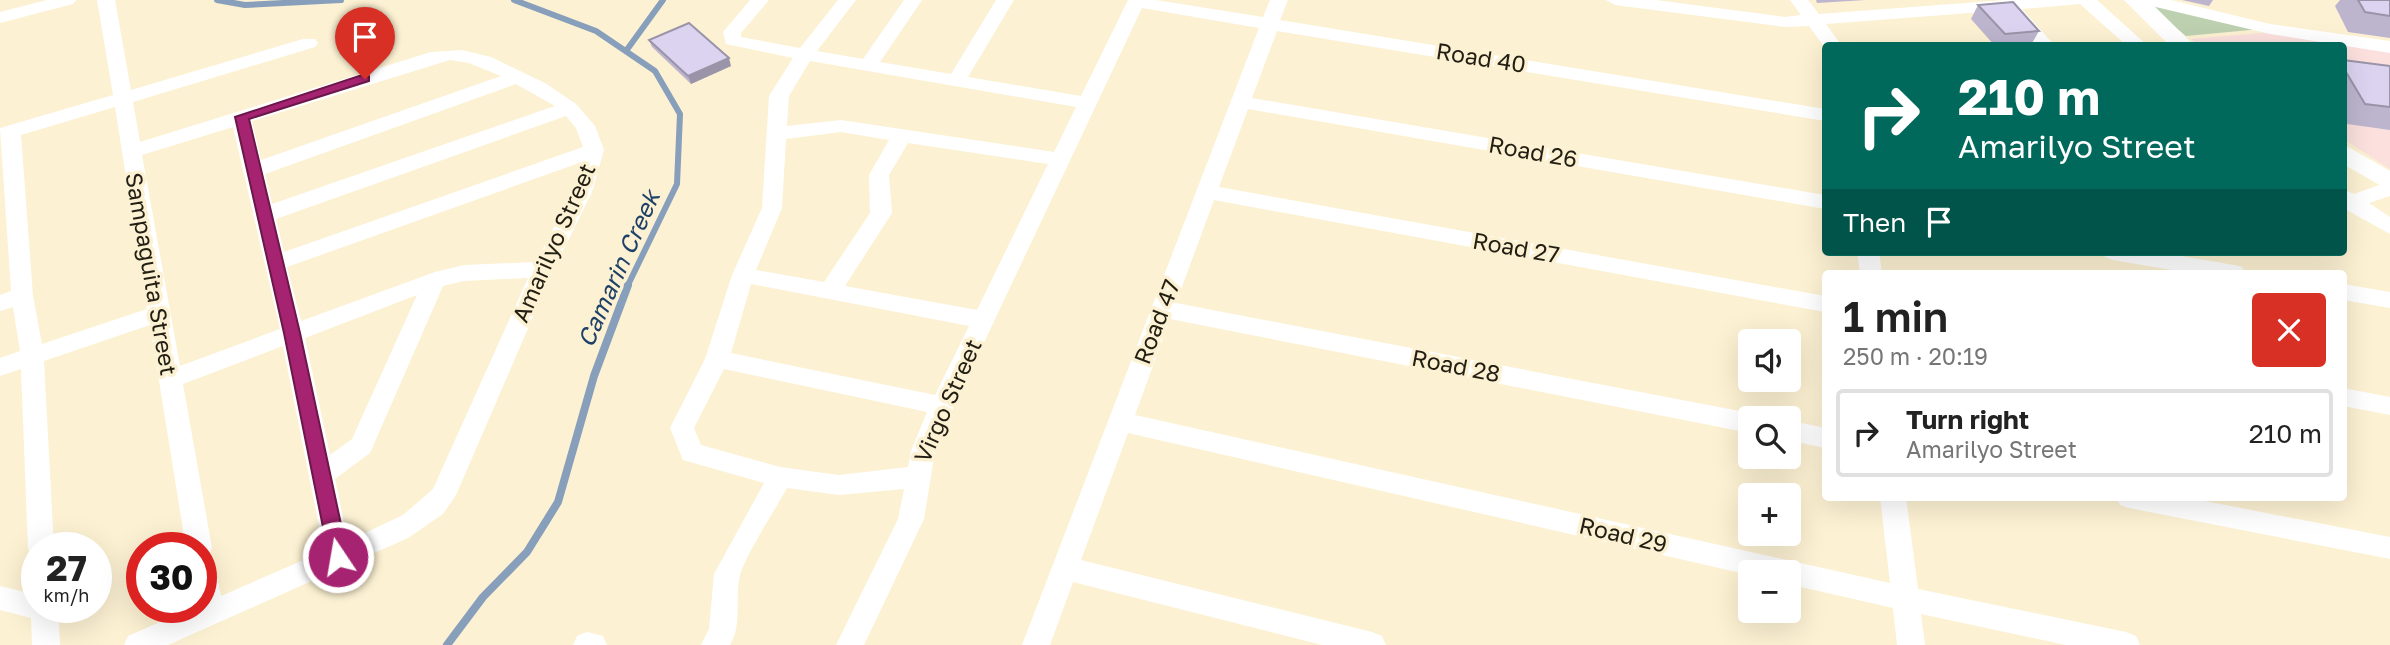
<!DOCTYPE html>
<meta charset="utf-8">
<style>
body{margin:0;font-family:"Golos Text",sans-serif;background:#f2f2f2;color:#222;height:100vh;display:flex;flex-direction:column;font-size:26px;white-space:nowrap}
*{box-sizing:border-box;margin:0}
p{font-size:23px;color:#767676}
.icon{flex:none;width:38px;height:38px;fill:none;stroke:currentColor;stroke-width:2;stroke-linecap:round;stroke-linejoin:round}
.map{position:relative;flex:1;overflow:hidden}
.details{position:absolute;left:1822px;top:270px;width:525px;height:231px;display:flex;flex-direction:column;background:#fff;border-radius:7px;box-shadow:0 7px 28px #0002}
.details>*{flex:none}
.guide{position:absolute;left:1822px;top:42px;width:525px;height:214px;border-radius:7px;box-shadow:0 7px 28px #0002;background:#00695c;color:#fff;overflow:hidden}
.buttons{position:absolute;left:1738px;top:329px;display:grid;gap:14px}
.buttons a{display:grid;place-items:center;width:63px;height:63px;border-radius:7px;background:#fff;box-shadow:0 7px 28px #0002;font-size:35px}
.speed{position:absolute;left:21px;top:532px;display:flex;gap:14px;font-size:35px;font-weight:700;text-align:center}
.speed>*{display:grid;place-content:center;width:91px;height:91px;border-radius:50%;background:#fff;box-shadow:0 7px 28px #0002;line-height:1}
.speed small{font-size:18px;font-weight:400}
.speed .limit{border:10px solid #d22;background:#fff;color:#111}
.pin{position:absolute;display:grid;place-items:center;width:60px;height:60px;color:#fff;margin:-72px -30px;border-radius:50% 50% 50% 0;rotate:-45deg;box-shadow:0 0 7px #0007}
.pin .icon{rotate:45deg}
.me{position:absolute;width:77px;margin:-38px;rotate:348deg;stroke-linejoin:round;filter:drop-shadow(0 0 5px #0008)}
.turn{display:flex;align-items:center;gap:24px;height:147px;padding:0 21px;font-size:32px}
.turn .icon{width:91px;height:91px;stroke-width:2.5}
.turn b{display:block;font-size:49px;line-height:60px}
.then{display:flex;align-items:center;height:66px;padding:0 21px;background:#0003;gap:14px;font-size:26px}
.round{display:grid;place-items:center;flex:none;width:74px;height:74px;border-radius:7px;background:#f2f2f2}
.overview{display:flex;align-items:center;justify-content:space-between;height:119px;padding:0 21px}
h1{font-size:42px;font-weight:600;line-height:52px}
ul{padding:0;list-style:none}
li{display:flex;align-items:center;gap:21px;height:88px;margin:0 14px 10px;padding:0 7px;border:4px solid #e0e0e0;border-radius:7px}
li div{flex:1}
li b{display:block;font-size:26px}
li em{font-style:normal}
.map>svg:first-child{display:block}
</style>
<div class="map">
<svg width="2390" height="645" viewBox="0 0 2390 645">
<rect width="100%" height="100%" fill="#fcf1d2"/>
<path fill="#fbe0dd" d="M 2271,32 L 2390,49 L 2390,169 L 2343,139 L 2343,46 L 2200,46 L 2191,39 Z"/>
<path fill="#bdd1b1" d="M 2141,0 L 2261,29 L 2186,36 Z"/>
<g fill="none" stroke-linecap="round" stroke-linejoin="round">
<path stroke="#889fbb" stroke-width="6" d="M 217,0 L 245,5 L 341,0
M 514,0 L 596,31 L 655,71 L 680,114 L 677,184 L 627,287
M 626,51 L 663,0"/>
<path stroke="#889fbb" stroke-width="8" d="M 447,645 L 483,597 L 527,552 L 558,502 L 594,376 L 628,285"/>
<path fill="#fff" fill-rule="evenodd" d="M 47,0 L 76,0 L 73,4 L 0,23 L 0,12 Z
M 97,0 L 115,0 L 131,90 L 303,39 L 315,39 L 318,43 L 315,47 L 133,102 L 140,142 L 431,52 L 462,50 L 491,57 L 545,83 L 576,104 L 595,126 L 604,150 L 592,192 L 552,273 L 456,495 L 443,514 L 408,538 L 168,645 L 124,645 L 128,636 L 194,607 L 201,607 L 201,548 L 186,548 L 150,325 L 44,361 L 54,548 L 37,548 L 37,558 L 32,556 L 28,548 L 21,369 L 0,376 L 0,358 L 20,351 L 13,307 L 0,311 L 0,295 L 11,291 L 0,128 L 113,95 ZM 450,60 L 469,63 L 501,76 L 261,160 L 252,121 ZM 516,84 L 555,106 L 272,204 L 265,174 ZM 115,107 L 147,309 L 42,344 L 33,296 L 21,135 ZM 566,116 L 576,128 L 583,147 L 284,252 L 276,219 ZM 233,127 L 280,329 L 180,366 L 142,155 ZM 582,162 L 572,192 L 536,262 L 464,265 L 435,272 L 301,321 L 287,267 ZM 528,278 L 433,489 L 403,515 L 348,541 L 335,479 L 370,453 L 443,286 L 464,281 ZM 417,295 L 352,439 L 330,455 L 305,338 ZM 283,346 L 324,551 L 221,596 L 214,562 L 209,554 L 212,548 L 183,384 Z
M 750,0 L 769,0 L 741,33 L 741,37 L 800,48 L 838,0 L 856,0 L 817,51 L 863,59 L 904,0 L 922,0 L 880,62 L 951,74 L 996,0 L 1014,0 L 968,77 L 1081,96 L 1128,0 L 1156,0 L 1263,17 L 1270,0 L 1288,0 L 1280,20 L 1825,109 L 1825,121 L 1277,31 L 1252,98 L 1825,195 L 1825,209 L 1248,109 L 1219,187 L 1825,296 L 1825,312 L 1214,200 L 1176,303 L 1750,413 L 1760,418 L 1750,418 L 1750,433 L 1170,319 L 1135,415 L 1890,583 L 1880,497 L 1906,497 L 1918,589 L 2126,632 L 2136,636 L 2140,645 L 2066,645 L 1921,614 L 1925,645 L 1897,645 L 1893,608 L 1788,584 L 1788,572 L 1750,572 L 1750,575 L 1128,433 L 1081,560 L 1372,632 L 1382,636 L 1386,645 L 1322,645 L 1073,582 L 1050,645 L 1022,645 L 1259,28 L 1142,8 L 954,406 L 935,451 L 924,519 L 864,645 L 836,645 L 898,519 L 904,489 L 839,495 L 787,488 C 775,510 746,554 740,575 C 734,599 743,623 730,645 L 701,645 L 709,629 L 714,574 L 764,483 L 683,460 L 670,428 L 705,359 L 732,275 L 762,208 L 769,96 L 793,58 L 726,44 L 723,32 ZM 810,61 L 1076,107 L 1054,152 L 841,120 L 787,126 L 789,96 ZM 841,132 L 889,140 L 869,175 L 870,213 L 824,282 L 756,270 L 782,208 L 786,139 ZM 908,143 L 1048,164 L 977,310 L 845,286 L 892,213 L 889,175 ZM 751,284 L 969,326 L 935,395 L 731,353 ZM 724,369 L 927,412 L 911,451 L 908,467 L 839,475 L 780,467 L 701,445 L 694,428 Z
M 1606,0 L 1656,0 L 1785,17 L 1801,15 L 1790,0 L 1808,0 L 1819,14 L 2005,0 L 2097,0 L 2148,46 L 2127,46 L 2080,4 L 2022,9 L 2055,46 L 2036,46 L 2010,17 L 2009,10 L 1826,24 L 1842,46 L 1825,46 L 1825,48 L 1809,26 L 1785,27 L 1615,5 Z
M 2140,0 L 2171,0 L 2270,24 L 2390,41 L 2390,53 L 2270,34 L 2143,4 Z
M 2390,181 L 2390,196 L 2369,203 L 2390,217 L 2390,234 L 2343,208 L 2343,189 L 2354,194 Z
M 1857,252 L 1879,252 L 1882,273 L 1860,273 Z
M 2102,252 L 2158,252 L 2234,265 L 2242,267 L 2245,273 L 2189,273 L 2113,260 L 2105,257 Z
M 2343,284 L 2390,292 L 2390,308 L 2343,300 Z
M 2343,388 L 2390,397 L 2390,415 L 2343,406 Z
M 1788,420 L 1825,428 L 1825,448 L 1788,440 Z
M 2116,497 L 2184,497 L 2390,537 L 2390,559 L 2129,508 L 2120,505 Z
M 0,586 L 37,595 L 37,607 L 58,607 L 60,645 L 32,645 L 31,618 L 0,610 Z
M 587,632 L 603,636 L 607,645 L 573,645 L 577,636 Z"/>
<path fill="#fff" fill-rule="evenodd" d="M 2124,0 L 2148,0 L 2195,46 L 2170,46 Z
M 2343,144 L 2390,171 L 2390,191 L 2343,164 Z"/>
</g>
<path fill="#bdb5ce" d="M 1816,0 L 1865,0 L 1817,3 Z
M 2182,0 L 2213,0 L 2209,6 Z
M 2340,0 L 2390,0 L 2390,38 L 2348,32 L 2335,6 Z
M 1978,5 L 2039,31 L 2031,45 L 1995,46 L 1971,19 Z
M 649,40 L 731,66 L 691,84 L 652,47 Z
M 2343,60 L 2390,66 L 2390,130 L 2347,124 L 2343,117 Z"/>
<path fill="#9a94a8" d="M 729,58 L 731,66 L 691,84 L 688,76 Z"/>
<path fill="#dcd3f0" stroke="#9a94a8" stroke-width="2" d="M 2358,0 L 2390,0 L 2390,16 L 2365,12 Z
M 2013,2 L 2039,31 L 2005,34 L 1978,5 Z
M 689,23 L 729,58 L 688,76 L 649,40 Z
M 2343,60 L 2390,66 L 2390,107 L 2365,104 L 2343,67 Z"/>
<path fill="#a62371" stroke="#6c1749" stroke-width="2" d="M 365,74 L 369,76 L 369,81 L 249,119 L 300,333 L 348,557 L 345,563 L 332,563 L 329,557 L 284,333 L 235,117 Z"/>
<g text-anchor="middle" stroke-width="7" stroke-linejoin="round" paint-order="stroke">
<g font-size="23" fill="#221e13" stroke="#fcf1d2">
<text transform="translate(1481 58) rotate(9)" y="8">Road 40</text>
<text transform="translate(1533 152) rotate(10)" y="8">Road 26</text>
<text transform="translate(554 243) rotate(-66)" y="8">Amarilyo Street</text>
<text transform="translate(1516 248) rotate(10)" y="8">Road 27</text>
<text transform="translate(151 274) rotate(80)" y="8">Sampaguita Street</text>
<text transform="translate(1157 322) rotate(-69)" y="8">Road 47</text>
<text transform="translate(1456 366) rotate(11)" y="8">Road 28</text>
<text transform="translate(948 401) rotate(-66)" y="8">Virgo Street</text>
<text transform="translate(1623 535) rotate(13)" y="8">Road 29</text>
</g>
<g font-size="24" font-style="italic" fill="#1f4168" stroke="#fcf1d2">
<text transform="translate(619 269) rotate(-66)" y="8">Camarin Creek</text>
</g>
</g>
</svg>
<div class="buttons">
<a><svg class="icon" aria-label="sound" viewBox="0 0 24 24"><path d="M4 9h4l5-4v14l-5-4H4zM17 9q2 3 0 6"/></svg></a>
<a><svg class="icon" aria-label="search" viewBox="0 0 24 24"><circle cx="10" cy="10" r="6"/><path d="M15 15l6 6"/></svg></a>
<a>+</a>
<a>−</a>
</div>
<div class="speed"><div>27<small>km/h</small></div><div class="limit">30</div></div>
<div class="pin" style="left:365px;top:79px;background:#d93025"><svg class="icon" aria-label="arrive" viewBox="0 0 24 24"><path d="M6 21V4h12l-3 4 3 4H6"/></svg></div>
<svg class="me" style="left:338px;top:557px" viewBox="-20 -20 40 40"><circle r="17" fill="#a62371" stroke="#fff" stroke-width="3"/><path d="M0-11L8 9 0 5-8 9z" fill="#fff"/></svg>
<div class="guide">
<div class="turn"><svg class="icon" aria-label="right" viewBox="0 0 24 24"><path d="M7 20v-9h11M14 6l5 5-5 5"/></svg><div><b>210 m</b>Amarilyo Street</div></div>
<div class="then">Then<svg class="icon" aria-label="arrive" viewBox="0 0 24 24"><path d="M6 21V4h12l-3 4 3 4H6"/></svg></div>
</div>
<section class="details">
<div class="overview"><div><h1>1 min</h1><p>250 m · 20:19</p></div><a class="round" style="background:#d93025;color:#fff"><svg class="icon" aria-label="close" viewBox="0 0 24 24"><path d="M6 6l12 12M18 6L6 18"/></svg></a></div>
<ul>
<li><svg class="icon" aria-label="right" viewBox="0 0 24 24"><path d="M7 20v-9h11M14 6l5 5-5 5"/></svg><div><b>Turn right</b><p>Amarilyo Street</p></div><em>210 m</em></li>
</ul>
</section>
</div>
